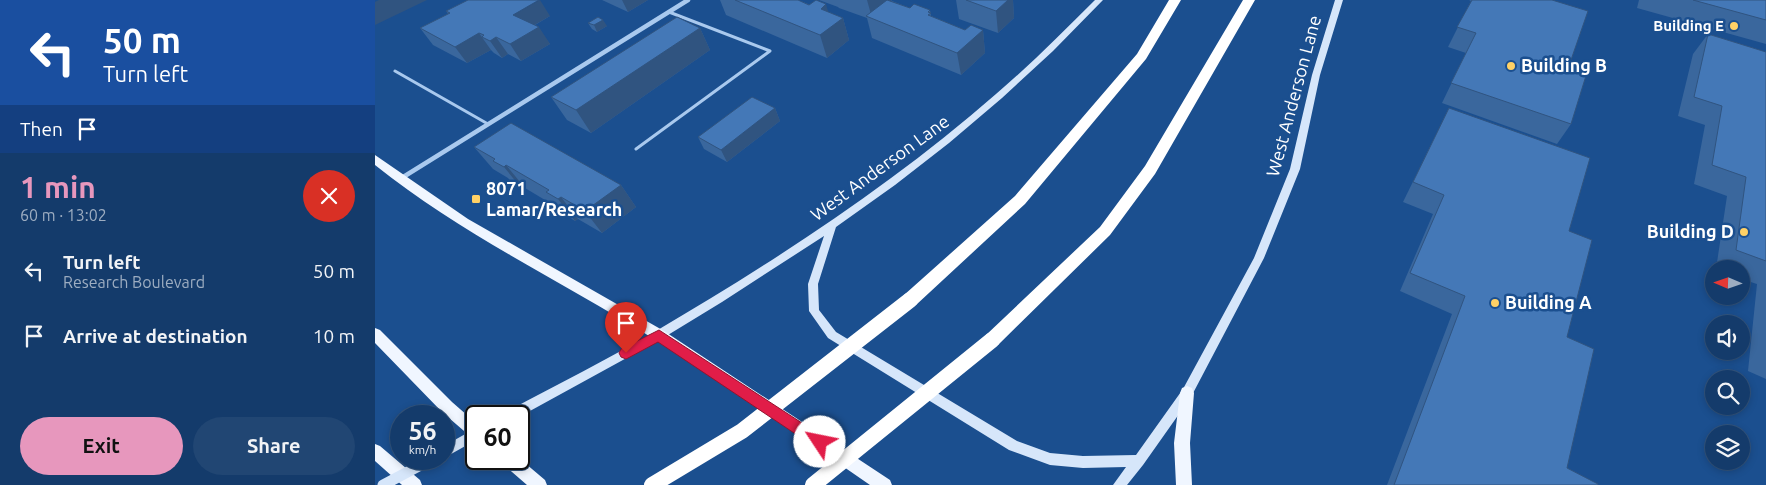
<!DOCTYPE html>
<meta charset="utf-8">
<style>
body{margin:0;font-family:Ubuntu,sans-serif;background:#214673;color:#f1f3f6;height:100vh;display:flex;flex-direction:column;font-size:19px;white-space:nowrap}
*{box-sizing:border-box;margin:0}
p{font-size:16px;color:#9dadc1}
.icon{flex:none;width:28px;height:28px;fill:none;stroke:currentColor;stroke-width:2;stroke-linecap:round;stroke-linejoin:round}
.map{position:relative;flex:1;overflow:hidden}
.panel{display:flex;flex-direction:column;background:#143b6b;width:375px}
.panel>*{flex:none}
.hud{background:#1a4fa0;color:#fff;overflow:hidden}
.needle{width:32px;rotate:272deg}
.tools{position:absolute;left:1330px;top:260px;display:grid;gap:10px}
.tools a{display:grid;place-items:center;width:45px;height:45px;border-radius:50%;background:#143b6b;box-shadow:0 2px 8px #0003,0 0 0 1px #33557e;font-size:25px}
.speed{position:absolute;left:15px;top:405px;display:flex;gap:10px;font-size:25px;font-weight:700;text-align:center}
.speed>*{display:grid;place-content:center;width:65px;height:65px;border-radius:50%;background:#143b6b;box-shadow:0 2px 8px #0003,0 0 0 1px #33557e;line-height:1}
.speed small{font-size:12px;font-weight:400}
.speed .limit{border:2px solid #111;border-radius:8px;background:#fff;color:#111}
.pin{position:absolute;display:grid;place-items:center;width:42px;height:42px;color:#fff;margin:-51px -21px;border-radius:50% 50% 50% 0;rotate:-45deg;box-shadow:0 0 5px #0007}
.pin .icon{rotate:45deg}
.me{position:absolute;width:55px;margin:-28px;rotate:304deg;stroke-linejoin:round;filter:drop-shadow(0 0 4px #0008)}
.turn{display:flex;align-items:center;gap:18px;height:105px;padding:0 20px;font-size:22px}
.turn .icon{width:65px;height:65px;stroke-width:2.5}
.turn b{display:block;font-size:35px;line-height:42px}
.then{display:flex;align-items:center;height:48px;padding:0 20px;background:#0003;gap:10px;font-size:19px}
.round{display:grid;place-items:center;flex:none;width:52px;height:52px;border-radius:26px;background:#214673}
.head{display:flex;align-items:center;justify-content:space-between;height:85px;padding:0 20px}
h1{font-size:30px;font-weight:600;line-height:38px;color:#e797bd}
.cta{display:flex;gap:10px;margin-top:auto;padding:10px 20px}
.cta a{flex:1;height:58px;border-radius:30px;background:#e797bd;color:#111;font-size:20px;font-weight:600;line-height:58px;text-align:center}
.cta a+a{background:#214673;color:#f1f3f6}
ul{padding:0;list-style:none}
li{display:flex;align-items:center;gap:15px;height:65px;padding:0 20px}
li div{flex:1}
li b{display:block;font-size:19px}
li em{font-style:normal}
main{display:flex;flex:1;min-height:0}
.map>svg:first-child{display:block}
</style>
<main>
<section class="panel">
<div class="hud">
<div class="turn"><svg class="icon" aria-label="left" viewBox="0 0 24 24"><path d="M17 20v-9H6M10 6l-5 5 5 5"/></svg><div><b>50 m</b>Turn left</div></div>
<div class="then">Then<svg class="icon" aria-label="arrive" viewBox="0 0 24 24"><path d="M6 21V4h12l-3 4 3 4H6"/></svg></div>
</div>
<div class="head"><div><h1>1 min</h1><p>60 m · 13:02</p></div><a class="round" style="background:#d93025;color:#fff"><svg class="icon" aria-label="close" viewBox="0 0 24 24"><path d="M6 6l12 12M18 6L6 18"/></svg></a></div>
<ul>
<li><svg class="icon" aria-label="left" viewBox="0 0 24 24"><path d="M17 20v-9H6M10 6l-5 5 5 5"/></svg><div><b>Turn left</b><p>Research Boulevard</p></div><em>50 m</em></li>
<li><svg class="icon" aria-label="arrive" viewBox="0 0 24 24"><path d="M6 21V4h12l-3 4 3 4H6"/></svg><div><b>Arrive at destination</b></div><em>10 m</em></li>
</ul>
<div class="cta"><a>Exit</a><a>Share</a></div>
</section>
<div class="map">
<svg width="1391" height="485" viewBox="0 0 1391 485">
<rect width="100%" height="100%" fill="#1b4f8f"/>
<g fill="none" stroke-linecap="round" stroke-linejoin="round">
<path stroke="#a9c9ee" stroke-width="3" d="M 20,71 L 113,124
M 261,149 L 395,51 L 294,12"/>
<path stroke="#a9c9ee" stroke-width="4.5" d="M 25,179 L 313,0"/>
<path fill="#d6e6fa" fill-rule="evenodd" d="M 720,0 L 728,0 L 678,51 L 627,98 L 574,143 L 520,185 L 461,227 L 443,284 L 444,310 L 461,332 L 642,441 L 675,453 L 708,456 L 761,455 L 808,389 L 879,258 L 915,169 L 937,75 L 960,0 L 968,0 L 945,75 L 925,169 L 889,258 L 816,397 L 768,465 L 752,485 L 738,485 L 751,467 L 708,468 L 675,465 L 634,450 L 453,338 L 434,311 L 433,284 L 449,236 L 347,302 L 288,338 L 144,417 L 129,416 L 131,412 C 181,385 232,360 281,331 C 400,261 517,185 621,94 C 656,64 688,32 720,0 Z
M 101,428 L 101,440 L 69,458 L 69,446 Z"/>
<path fill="#f0f6ff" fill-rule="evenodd" d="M 0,155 L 93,219 L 289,331 L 515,480 L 517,485 L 495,485 C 423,436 353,385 279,339 C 186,281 86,234 0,165 Z
M 0,328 L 5,330 L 77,402 L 101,423 L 101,439 L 96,437 L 67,412 L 0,343 Z
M 812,386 L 817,388 L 819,393 L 815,443 L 817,485 L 801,485 L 799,443 L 805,393 L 807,388 Z
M 0,444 L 5,446 L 45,480 L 47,485 L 27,485 L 0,461 Z
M 144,458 L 170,480 L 172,485 L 152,485 L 128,464 L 125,459 Z"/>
<path fill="#fff" fill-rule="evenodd" d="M 794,0 L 806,0 L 771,59 L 650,204 L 541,305 L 535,307 L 529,305 L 527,300 L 529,295 L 640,196 L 762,54 Z
M 868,0 L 880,0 L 780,174 L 735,235 L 623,345 L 617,347 L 611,345 L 609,340 L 611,335 L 725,227 L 770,166 Z"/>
<path stroke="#d6e6fa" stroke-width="11" d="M 8,485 L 57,459"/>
<path stroke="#fff" stroke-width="16" d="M 277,485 L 367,431 L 535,300
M 438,485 L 617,340"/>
</g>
<path fill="#3a679d" d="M 227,0 L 273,0 L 253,12 Z
M 345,0 L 423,0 L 468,18 L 474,40 L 452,58 L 351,15 Z
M 444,0 L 516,0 L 517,1 L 535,8 L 555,10 L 556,16 L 590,30 L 608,30 L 610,53 L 586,75 L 497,38 L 492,18 L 464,8 L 463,7 Z
M 581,0 L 638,0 L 639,18 L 623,33 L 584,19 Z
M 1094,0 L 1177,0 L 1196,60 L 1196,124 L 1182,144 L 1067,103 L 1091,53 L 1073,47 L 1096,1 Z
M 1264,0 L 1391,0 L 1391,44 L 1262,8 Z
M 71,11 L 175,16 L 160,25 L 175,44 L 146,61 L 133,54 L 127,58 L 119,53 L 116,50 L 92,63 L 58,45 L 45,28 L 73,14 Z
M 213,23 L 232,26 L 222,32 L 217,29 Z
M 325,28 L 335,50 L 216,133 L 192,120 L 176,97 Z
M 1333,34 L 1391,52 L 1391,379 L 1373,371 L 1382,284 L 1366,279 L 1366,269 L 1341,269 L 1352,196 L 1319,184 L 1330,125 L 1303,116 L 1318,54 Z
M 400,108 L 405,121 L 352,162 L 329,149 L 323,137 Z
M 1074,108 L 1194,231 L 1192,337 L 1192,468 L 1223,485 L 1012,485 L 1077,314 L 1025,291 L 1058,214 L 1028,202 Z
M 99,147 L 246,185 L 261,207 L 227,233 L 203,219 L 200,221 L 189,214 L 185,209 L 150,188 L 147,189 L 137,183 L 133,178 L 118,169 Z"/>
<path fill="#305480" d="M 4,0 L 52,0 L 0,25 L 0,2 Z
M 165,0 L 175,16 L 149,31 L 138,15 Z
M 247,0 L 273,0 L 253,12 Z
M 492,0 L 516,0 L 517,4 L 497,18 Z
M 633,0 L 638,0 L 639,18 L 623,33 L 621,11 Z
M 451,4 L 457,26 L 468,18 L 474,40 L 452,58 L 445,35 L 446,9 Z
M 228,20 L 232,26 L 222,32 L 219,25 Z
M 164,27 L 175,44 L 146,61 L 135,44 Z
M 325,28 L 335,50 L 216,133 L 201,110 Z
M 608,30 L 610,53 L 586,75 L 582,53 Z
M 104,33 L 116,50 L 92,63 L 80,47 Z
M 121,37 L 133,54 L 127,58 L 115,41 Z
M 400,108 L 405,121 L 352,162 L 346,150 Z
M 131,165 L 150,188 L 147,189 L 129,167 Z
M 246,185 L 261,207 L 227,233 L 210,211 Z
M 186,197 L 203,219 L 200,221 L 183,199 Z"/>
<path fill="#4478b7" stroke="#305480" d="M 93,0 L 164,0 L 138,15 L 164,27 L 135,44 L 121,37 L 115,41 L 107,37 L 109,35 L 104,33 L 80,47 L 45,28 L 75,13 L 71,11 Z
M 360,0 L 423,0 L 434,5 L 441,0 L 451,4 L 446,9 L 468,18 L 445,35 Z
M 512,0 L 535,8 L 539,4 L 555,10 L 553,12 L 556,13 L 553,15 L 590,30 L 596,25 L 608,30 L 582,53 L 491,16 Z
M 591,0 L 633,0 L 621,11 Z
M 1097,0 L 1177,0 L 1213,11 L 1196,60 L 1214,66 L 1196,124 L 1076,83 L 1101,33 L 1082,27 Z
M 1318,0 L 1391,0 L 1391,20 Z
M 223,17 L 228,20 L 219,25 L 213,23 Z
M 302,17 L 325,28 L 201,110 L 176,97 Z
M 1333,34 L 1391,52 L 1391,261 L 1361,250 L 1371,177 L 1337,165 L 1347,106 L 1319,97 Z
M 377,97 L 400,108 L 346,150 L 323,137 Z
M 1074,108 L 1215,158 L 1194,231 L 1217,240 L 1192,337 L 1219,349 L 1192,468 L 1223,484 L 1223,485 L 1019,485 L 1090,296 L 1035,273 L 1069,195 L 1038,182 Z
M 136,123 L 246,185 L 210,211 L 186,197 L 183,199 L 171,192 L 174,190 L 131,165 L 129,167 L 118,161 L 120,159 L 99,147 Z"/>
<path fill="#e11d48" stroke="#92132f" d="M 284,330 L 450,438 L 452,442 L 450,447 L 445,449 L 440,447 L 283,342 L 255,357 L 251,359 L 246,357 L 244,353 L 246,349 Z"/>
<g fill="#ffd166" stroke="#1b4f8f" stroke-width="2">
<circle cx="1359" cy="26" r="5"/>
<circle cx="1136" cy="66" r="5"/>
<rect x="96" y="194" width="10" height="10" rx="2.5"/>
<circle cx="1369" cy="232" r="5"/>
<circle cx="1120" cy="303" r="5"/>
</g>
<g text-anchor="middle" stroke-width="5" stroke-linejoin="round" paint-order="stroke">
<g font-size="15" font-weight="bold" fill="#fff" stroke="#1b4f8f" text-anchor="end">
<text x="1349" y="31">Building E</text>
</g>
<g font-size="18" font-weight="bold" fill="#fff" stroke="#1b4f8f" text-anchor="start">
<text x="1146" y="72">Building B</text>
<text x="111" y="195">8071<tspan x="111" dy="21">Lamar/Research</tspan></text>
<text x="1359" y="238" text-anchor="end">Building D</text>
<text x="1130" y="309">Building A</text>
</g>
<g font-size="18" fill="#fff" stroke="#1b4f8f">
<text transform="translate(919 96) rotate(-75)" y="6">West Anderson Lane</text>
<text transform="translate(505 168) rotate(-36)" y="6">West Anderson Lane</text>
</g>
</g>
</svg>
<div class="tools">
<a><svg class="needle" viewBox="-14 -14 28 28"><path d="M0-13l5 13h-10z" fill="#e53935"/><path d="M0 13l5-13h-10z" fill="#9dadc1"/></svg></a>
<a><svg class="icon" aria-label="sound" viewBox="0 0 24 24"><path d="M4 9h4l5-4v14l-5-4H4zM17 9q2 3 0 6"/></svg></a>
<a><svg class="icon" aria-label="search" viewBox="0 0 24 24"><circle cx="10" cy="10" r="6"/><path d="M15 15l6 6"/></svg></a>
<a><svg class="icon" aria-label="layers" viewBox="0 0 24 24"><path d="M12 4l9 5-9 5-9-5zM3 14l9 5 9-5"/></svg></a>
</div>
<div class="speed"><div>56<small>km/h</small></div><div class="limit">60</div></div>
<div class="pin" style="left:251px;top:353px;background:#d93025"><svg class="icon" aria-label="arrive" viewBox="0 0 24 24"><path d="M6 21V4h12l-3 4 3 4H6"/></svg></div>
<svg class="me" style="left:445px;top:442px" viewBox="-20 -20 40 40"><circle r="19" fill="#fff"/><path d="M0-13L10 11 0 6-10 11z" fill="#e11d48"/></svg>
</div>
</main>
